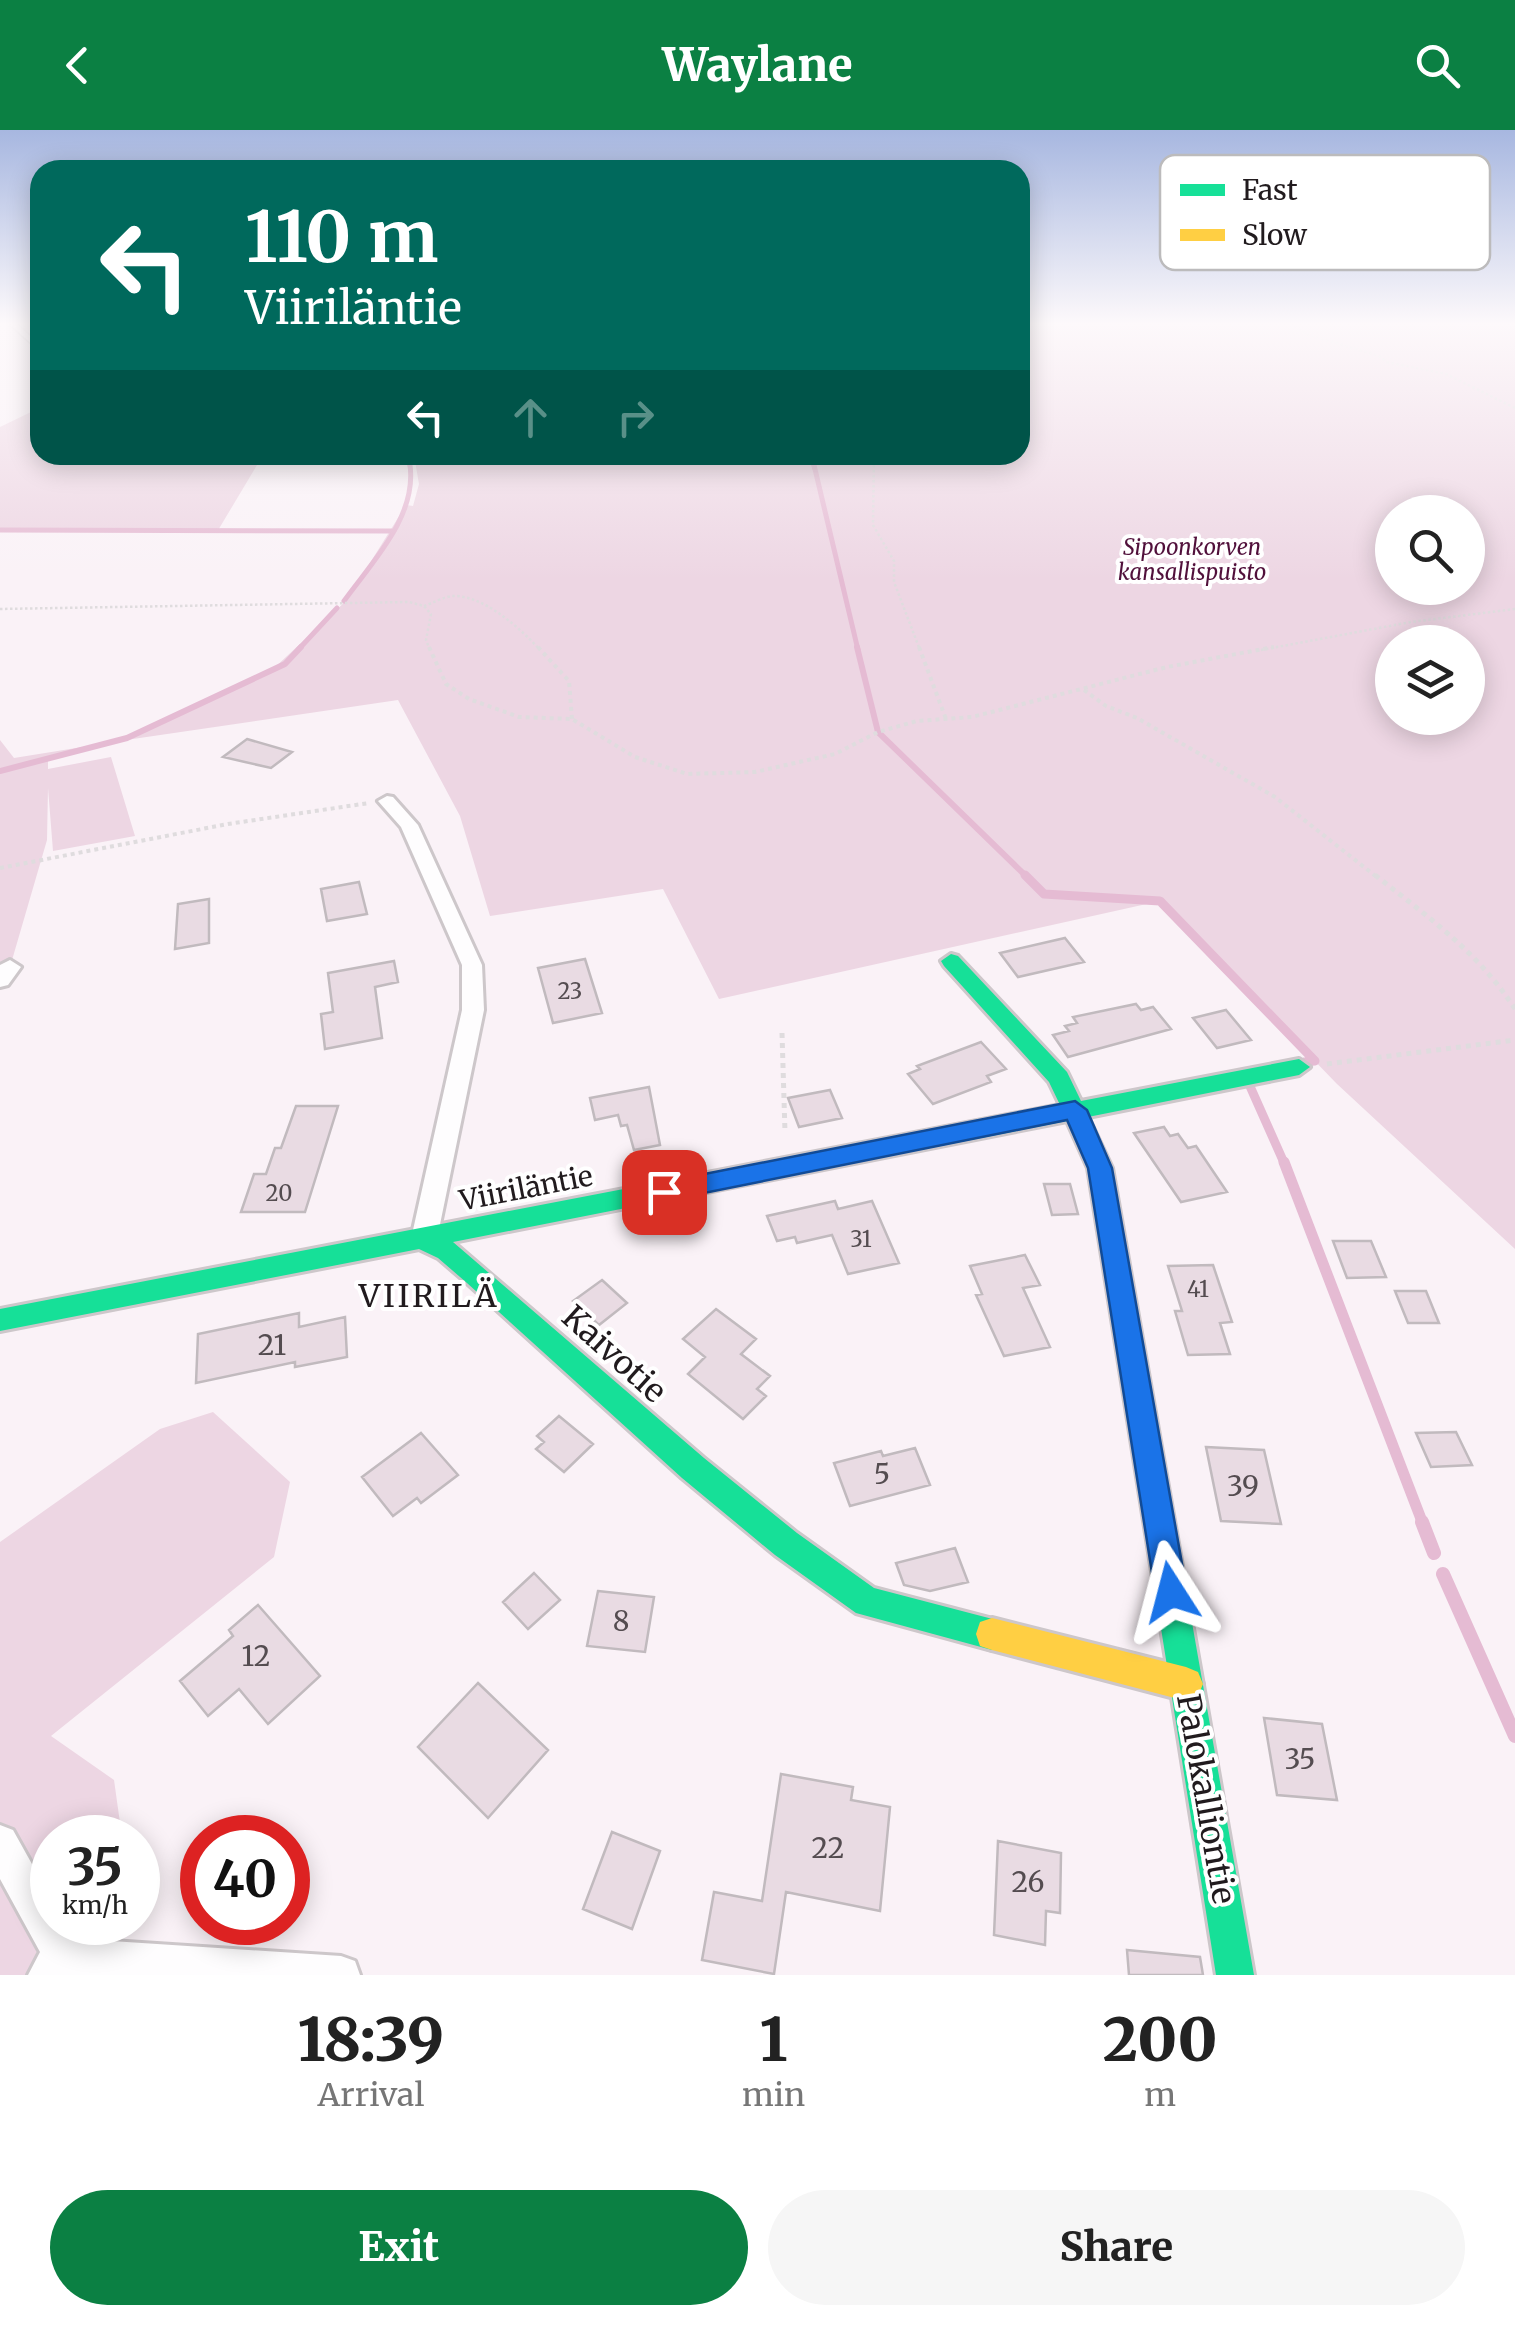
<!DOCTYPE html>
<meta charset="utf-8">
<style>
body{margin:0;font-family:Merriweather,serif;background:#f6f6f6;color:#222;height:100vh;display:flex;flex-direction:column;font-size:38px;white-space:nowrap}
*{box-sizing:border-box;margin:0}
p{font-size:32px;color:#767676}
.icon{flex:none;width:55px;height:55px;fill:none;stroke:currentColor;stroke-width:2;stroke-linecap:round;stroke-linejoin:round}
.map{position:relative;height:1845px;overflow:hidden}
.details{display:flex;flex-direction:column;background:#fff;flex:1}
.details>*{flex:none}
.hud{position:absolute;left:30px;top:30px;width:1000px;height:305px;border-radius:30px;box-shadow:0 5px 25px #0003;background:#00695c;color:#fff;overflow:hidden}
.controls{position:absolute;left:1375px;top:365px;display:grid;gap:20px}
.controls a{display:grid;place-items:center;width:110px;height:110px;border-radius:50%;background:#fff;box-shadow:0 5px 25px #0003;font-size:50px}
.speed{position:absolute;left:30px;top:1685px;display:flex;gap:20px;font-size:50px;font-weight:700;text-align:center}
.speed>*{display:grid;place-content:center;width:130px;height:130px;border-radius:50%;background:#fff;box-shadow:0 5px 25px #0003;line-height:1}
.speed small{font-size:25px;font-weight:400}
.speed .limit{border:15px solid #d22;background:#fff;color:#111}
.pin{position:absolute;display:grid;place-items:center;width:85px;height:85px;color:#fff;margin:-42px;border-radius:20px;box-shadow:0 5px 15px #0006}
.me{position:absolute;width:110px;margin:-55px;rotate:351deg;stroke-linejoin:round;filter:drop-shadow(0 0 8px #0008)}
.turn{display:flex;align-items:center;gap:35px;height:210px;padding:0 50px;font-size:45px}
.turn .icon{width:130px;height:130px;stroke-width:2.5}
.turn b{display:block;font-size:70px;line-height:85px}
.lanes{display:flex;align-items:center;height:95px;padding:0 50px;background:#0003;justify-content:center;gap:50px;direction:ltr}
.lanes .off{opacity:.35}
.eta{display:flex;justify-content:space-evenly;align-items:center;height:170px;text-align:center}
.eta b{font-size:60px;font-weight:800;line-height:70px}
.button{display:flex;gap:20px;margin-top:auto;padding:20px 50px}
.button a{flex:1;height:115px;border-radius:60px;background:#0b8043;color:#fff;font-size:40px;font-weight:800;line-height:115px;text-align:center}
.button a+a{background:#f6f6f6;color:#222}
header{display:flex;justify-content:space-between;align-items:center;height:130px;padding:0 50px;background:#0b8043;color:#fff;font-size:45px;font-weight:800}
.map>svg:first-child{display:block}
</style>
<header><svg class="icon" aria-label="back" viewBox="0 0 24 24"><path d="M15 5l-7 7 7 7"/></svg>Waylane<svg class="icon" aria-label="search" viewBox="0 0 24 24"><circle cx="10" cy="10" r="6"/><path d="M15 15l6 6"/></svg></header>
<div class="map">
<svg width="1515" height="1845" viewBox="0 0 1515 1845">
<rect width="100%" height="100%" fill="#faf2f7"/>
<path fill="#edd6e3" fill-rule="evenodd" d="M 1020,192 L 1515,192 L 1515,1119 L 1337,954 L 1160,771 L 719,869 L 663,759 L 490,786 L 460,686 L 398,570 L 126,610 L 48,629 L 48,639 L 111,627 L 135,706 L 53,721 L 48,658 L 47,710 L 10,837 L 0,850 L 0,610 L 14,628 L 126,610 L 271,541 L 347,470 L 406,375 L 413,376 L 419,354 L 414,325 L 1020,325 ZM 1392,382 L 1468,382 L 1468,458 L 1392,458 ZM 1392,512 L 1468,512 L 1468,588 L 1392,588 Z
M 40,275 L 40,325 L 263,325 L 217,402 L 0,401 L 0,297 L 31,282 L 31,276 Z
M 213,1282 L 290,1352 L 274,1427 L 51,1606 L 114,1650 L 122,1707 L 52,1708 L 52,1792 L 42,1845 L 0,1845 L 0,1412 L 160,1299 Z"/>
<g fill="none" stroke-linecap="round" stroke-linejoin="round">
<path stroke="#e5bbd3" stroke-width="4" d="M 408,325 L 410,338
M 811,325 L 814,338"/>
<path stroke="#e5bbd3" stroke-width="5" d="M 814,335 L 858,520
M 0,400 L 392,401
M 344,471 C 372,432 417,387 410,335
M 298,520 L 337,478"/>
<path stroke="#e5bbd3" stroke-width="6" d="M 857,517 L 878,602 L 1028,748
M 0,641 L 127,608 L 285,534 L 301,517"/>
<path stroke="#e5bbd3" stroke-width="9" d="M 1025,745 L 1044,764 L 1160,771 L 1315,931 L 1304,932
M 1249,954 L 1285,1035"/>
<path stroke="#e5bbd3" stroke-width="11" d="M 1284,1032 L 1423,1394"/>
<path stroke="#e5bbd3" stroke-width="14" d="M 1422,1392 L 1434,1423
M 1443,1444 L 1515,1606"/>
</g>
<path fill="#e9dbe3" stroke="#c1babe" stroke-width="2.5" d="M 247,609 L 292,622 L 271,638 L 223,627 Z
M 359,752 L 367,784 L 327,791 L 321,759 Z
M 209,769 L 209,813 L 175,819 L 178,774 Z
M 1065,808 L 1084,832 L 1018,847 L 1000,823 Z
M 585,829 L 602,883 L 553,893 L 538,838 Z
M 394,831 L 398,852 L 375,857 L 382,908 L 325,919 L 321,884 L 333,882 L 328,843 Z
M 1136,874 L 1141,880 L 1153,877 L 1171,899 L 1068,927 L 1053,905 L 1069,901 L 1065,896 L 1077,893 L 1073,887 Z
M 1226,880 L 1251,910 L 1217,918 L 1193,888 Z
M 981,912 L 1006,939 L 987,946 L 991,952 L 933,974 L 908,944 L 920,939 L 917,936 Z
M 649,957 L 660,1015 L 634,1020 L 627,995 L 621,996 L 618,985 L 595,990 L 590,968 Z
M 830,960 L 842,988 L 799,997 L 788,968 Z
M 296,976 L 338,976 L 305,1082 L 241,1082 L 254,1044 L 266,1044 L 275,1018 L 281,1018 Z
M 1164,997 L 1170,1006 L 1178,1004 L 1188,1018 L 1196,1016 L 1227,1062 L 1181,1072 L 1134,1003 Z
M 1044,1054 L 1070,1054 L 1078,1084 L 1052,1085 Z
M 835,1071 L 838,1079 L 872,1071 L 899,1133 L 848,1144 L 832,1105 L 797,1113 L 795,1107 L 777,1111 L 767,1086 Z
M 1333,1111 L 1371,1111 L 1386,1147 L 1347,1148 Z
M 1025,1125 L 1040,1155 L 1023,1158 L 1050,1217 L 1004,1226 L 976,1165 L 982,1164 L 970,1136 Z
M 1213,1135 L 1232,1192 L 1220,1193 L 1230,1224 L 1188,1225 L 1175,1181 L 1182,1181 L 1168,1136 Z
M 602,1150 L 627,1173 L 599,1195 L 573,1171 Z
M 1395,1161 L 1426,1161 L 1439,1193 L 1408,1193 Z
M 716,1179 L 756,1209 L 741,1224 L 770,1246 L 757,1259 L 766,1266 L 743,1289 L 688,1244 L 705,1227 L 683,1209 Z
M 299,1183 L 299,1197 L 345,1187 L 347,1227 L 295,1237 L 295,1232 L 196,1253 L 198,1204 Z
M 559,1286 L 593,1314 L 564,1342 L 536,1319 L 544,1312 L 537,1306 Z
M 1456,1302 L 1472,1335 L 1431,1337 L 1416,1303 Z
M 421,1303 L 458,1345 L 421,1373 L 417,1368 L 393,1386 L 362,1347 Z
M 1206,1317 L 1264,1320 L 1281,1394 L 1221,1391 Z
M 915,1318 L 930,1355 L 850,1376 L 834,1333 L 881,1321 L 883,1326 Z
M 955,1418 L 968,1452 L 930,1461 L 904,1455 L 896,1433 Z
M 534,1443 L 560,1470 L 528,1499 L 503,1472 Z
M 598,1461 L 654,1467 L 645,1522 L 587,1516 Z
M 258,1475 L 320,1546 L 268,1594 L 239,1559 L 208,1586 L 180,1551 L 233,1506 L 229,1500 Z
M 478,1553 L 548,1620 L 488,1688 L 418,1617 Z
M 1264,1588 L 1322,1594 L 1337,1670 L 1277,1665 Z
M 781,1644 L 853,1657 L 851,1670 L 890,1677 L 880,1781 L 786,1762 L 774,1844 L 702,1830 L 714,1762 L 762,1771 Z
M 612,1702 L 660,1721 L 632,1799 L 583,1779 Z
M 998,1711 L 1061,1723 L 1060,1783 L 1046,1781 L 1045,1815 L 994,1805 Z
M 1127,1820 L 1200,1827 L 1203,1845 L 1129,1845 Z"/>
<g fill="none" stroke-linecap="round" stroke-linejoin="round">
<g stroke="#cdc7ca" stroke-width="8">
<path id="lane" d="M 13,194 L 40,218"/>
</g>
<g stroke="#cdc7ca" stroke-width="6">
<path id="street" d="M 387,666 L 393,667 L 418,695 L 482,835 L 484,880 L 437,1109 L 433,1116 L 424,1119 L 415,1116 L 411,1109 L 462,880 L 462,835 L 401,697 L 378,671 Z
M 10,830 L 21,837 L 8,855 L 0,857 L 0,835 Z
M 0,1695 L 13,1700 L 52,1770 L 52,1792 L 65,1792 L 81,1809 L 341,1826 L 355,1831 L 360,1845 L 28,1845 L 40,1822 L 0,1749 Z"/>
</g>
<g stroke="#cdc7ca" stroke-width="6">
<path id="fast" d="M 951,824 L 958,826 L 1067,942 L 1081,971 L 1299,929 L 1310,937 L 1299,945 L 1088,987 L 1112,1038 L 1254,1845 L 1216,1845 L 1088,1038 L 1067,991 L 453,1112 L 704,1328 L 797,1403 L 874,1458 L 1004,1492 L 1008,1504 L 1004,1516 L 992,1520 L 856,1483 L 775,1425 L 682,1348 L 467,1153 L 438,1128 L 419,1119 L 0,1201 L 0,1179 L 1060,975 L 1049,952 L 944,836 L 941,831 Z"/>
</g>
<g stroke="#cdc7ca" stroke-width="6">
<path id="slow" d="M 992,1488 L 1186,1537 L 1198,1542 L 1203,1554 L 1198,1566 L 1186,1571 L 992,1520 L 980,1516 L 976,1504 L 980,1492 Z"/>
</g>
<path stroke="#dfdcde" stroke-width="2.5" stroke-dasharray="2.5 2.5" stroke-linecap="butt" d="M 1291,192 L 1306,204 L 1379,226 L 1387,232 L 1446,244 L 1515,278
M 874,325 L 873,395 L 894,431 L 894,452 L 920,520
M 424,476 C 433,473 445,466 454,466 C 485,466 521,499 540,520
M 0,479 L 409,472 L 424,476 L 431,484 L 426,510 L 430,520
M 1261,520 L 1411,492 L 1515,479"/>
<path stroke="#dfdcde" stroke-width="4" stroke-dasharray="4 4" stroke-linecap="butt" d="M 429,517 L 446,554 L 469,569 L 519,587 L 572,589 L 635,627 L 687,644 L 755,642 L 835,624 L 878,602 L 917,591 L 972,587 L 1167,537 L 1274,517
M 538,517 L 569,551 L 572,589
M 919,517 L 946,589
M 1084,560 L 1106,576 L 1137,588 L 1275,667 L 1378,748
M 0,738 L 228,694 L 369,673"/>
<path stroke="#dfdcde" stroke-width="5" stroke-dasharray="5 5" stroke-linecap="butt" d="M 1375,745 C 1427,786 1479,823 1515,879
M 782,903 L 785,1002
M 1327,934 L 1515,910"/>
<use href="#lane" stroke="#fefdfe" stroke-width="5"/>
<use href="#street" fill="#fefdfe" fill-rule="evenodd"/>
<use href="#fast" fill="#16e098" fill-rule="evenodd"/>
<use href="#slow" fill="#ffcf43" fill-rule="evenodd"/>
</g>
<linearGradient id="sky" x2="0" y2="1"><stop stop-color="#a7b7e0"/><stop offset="0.43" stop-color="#fdf9fb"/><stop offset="1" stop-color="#fdf9fb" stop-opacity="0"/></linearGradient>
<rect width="1515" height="450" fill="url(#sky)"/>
<path fill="#1a73e8" stroke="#114b97" stroke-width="2.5" d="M 1075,971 L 1087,980 L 1112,1038 L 1187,1462 L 1183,1473 L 1171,1478 L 1160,1473 L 1155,1462 L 1088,1038 L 1067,990 L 664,1071 L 655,1069 L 651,1062 L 655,1055 L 664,1052 Z"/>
<g text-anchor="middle" stroke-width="8" stroke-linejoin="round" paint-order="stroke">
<g font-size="22" font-style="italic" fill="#51103b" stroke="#fff">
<text x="1192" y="425">Sipoonkorven<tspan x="1192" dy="25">kansallispuisto</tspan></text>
</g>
<g font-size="22" fill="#544c50">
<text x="570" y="869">23</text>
<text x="279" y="1071">20</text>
<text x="861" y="1117">31</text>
<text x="1198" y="1167">41</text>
</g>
<g font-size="28" fill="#211b1e" stroke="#fff">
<text transform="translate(526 1058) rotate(-11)" y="10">Viiriläntie</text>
</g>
<g font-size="28" fill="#544c50">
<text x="272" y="1225">21</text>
<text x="882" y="1354">5</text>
<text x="1243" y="1366">39</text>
<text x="621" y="1501">8</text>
<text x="256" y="1536">12</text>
<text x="1300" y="1639">35</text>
<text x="828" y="1728">22</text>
<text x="1028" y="1762">26</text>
</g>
<g font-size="32" letter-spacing="2.5" fill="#211b1e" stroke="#fff">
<text x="429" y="1177">VIIRILÄ</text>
</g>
<g font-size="32" fill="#211b1e" stroke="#fff">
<text transform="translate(614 1224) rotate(42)" y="11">Kaivotie</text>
<text transform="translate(1206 1669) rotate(80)" y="11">Palokalliontie</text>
</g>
</g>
<rect x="1160" y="25" width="330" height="115" rx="15" fill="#fff" stroke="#bcbbbc" stroke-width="2.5"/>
<rect x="1180" y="54" width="45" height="12" fill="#16e098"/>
<rect x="1180" y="99" width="45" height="12" fill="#ffcf43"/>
<g font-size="28" fill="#211b1e">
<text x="1242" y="70">Fast</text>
<text x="1242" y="115">Slow</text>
</g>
</svg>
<div class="controls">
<a><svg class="icon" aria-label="search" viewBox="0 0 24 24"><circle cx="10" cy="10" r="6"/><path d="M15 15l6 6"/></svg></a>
<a><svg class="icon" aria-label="layers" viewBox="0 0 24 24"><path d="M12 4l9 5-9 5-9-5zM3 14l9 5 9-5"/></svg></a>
</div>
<div class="speed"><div>35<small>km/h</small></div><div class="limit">40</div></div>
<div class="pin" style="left:664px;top:1062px;background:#d93025"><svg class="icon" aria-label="arrive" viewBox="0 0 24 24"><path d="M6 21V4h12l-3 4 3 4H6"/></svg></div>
<svg class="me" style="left:1171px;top:1462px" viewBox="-20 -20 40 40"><path d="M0-17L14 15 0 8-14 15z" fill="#1a73e8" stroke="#fff" stroke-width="4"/></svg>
<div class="hud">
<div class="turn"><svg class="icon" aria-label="left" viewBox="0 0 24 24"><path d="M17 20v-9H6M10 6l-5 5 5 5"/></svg><div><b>110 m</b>Viiriläntie</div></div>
<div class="lanes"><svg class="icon" aria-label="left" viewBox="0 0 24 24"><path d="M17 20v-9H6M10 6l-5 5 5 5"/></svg><svg class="icon off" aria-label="ahead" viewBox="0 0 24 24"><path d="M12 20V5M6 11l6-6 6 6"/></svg><svg class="icon off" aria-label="right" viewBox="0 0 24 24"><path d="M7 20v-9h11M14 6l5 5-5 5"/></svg></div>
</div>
</div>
<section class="details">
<div class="eta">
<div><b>18:39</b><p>Arrival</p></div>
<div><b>1</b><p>min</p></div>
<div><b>200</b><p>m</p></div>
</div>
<div class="button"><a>Exit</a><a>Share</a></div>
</section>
